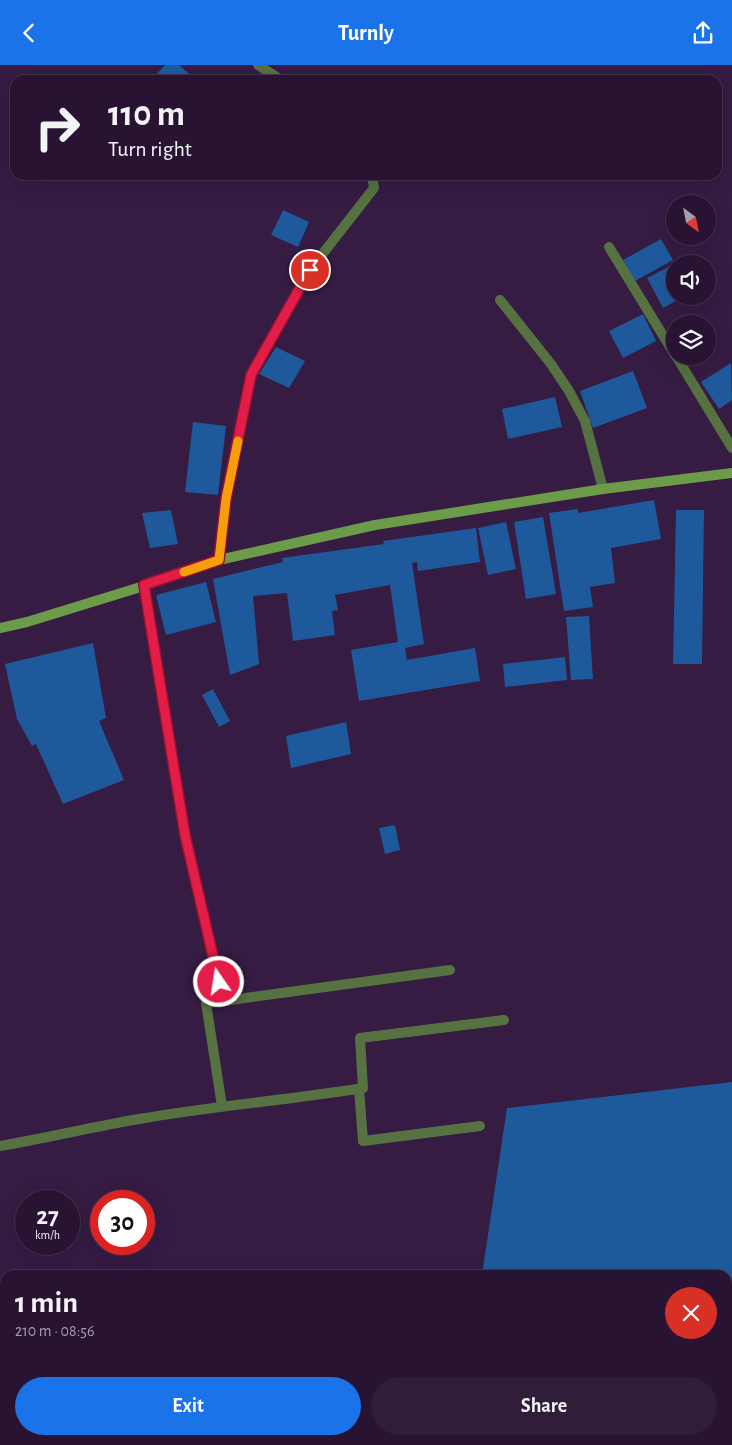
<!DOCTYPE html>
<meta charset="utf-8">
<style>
body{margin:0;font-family:"Alegreya Sans",sans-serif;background:#301d3a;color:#f1f3f6;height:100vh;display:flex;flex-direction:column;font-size:19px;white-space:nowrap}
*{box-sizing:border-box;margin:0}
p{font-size:16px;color:#a59eac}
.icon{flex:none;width:28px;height:28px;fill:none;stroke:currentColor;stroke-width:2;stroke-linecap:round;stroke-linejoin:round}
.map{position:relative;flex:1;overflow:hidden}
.drawer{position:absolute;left:0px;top:1205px;width:732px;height:175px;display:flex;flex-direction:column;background:#281432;border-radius:15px 15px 0 0;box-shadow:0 5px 20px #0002,0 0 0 1px #44334d}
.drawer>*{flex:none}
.hud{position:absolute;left:10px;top:10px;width:712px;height:105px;border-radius:15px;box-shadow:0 5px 20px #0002,0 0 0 1px #44334d;background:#281432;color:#f1f3f6;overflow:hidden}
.needle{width:32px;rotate:148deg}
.tools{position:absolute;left:666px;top:130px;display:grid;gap:10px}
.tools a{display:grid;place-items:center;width:50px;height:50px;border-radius:50%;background:#281432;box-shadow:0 5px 20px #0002,0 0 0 1px #44334d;font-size:25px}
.speed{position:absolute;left:15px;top:1125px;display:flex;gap:10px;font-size:25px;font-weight:700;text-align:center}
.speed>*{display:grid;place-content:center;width:65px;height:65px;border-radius:50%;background:#281432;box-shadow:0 5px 20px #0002,0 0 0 1px #44334d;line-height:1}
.speed small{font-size:12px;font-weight:400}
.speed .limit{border:8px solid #d22;background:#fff;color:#111}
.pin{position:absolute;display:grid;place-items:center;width:42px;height:42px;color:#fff;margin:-21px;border:2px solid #fff;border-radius:50%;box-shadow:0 1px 5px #0007}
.me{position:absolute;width:55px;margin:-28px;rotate:347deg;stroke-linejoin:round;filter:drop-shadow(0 0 4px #0008)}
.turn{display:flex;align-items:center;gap:18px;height:105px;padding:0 15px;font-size:22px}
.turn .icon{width:65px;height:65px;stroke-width:2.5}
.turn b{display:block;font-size:35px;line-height:42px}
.round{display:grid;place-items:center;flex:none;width:52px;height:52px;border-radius:26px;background:#301d3a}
.head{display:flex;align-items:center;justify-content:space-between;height:85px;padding:0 15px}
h1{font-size:30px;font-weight:700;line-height:38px}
.action{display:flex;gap:10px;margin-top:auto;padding:10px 15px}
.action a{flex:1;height:58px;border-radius:30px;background:#1a73e8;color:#fff;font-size:20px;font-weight:700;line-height:58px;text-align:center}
.action a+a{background:#301d3a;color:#f1f3f6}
header{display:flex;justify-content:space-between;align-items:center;height:65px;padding:0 15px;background:#1a73e8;color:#fff;font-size:22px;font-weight:700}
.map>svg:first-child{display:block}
</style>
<header><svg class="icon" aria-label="back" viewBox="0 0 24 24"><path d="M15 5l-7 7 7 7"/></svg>Turnly<svg class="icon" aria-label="share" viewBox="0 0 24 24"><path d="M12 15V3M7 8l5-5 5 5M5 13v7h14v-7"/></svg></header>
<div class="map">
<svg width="732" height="1380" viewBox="0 0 732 1380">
<rect width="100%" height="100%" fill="#361b43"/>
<path fill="#1e5a9b" d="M 165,0 L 179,0 L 196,15 L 159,15 L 155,11 Z
M 283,145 L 309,157 L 298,182 L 271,170 Z
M 661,174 L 673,195 L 635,216 L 623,195 Z
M 686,193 L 689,199 L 675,199 L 675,231 L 685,231 L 663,243 L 647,213 Z
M 643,249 L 656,276 L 623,293 L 609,266 Z
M 276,282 L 305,296 L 289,323 L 259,309 Z
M 731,298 L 732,335 L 719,344 L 701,317 Z
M 633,306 L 647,343 L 593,363 L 580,326 Z
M 555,332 L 562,362 L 508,374 L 502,344 Z
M 193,357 L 226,361 L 218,430 L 185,427 Z
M 654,435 L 661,474 L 611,483 L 615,518 L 590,522 L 593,542 L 564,546 L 549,448 L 578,444 L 578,448 Z
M 171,445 L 178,479 L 150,483 L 142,448 Z
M 676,445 L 704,445 L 702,599 L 673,599 Z
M 543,452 L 556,529 L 526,534 L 514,457 Z
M 506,457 L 516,504 L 488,510 L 478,463 Z
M 476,463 L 480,497 L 418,506 L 417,497 L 412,498 L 424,579 L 405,583 L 407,595 L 475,583 L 480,616 L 359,636 L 351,585 L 398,577 L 390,520 L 335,530 L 338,545 L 332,546 L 335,570 L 293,576 L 287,528 L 253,531 L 259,599 L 230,610 L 213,514 L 283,497 L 282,493 L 384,479 L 383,476 Z
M 206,517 L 216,557 L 166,570 L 156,530 Z
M 589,551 L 593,614 L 571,615 L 566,552 Z
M 93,578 L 106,653 L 99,656 L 124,715 L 63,739 L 36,679 L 32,681 L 17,654 L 5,599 Z
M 565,592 L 567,615 L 505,622 L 503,599 Z
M 213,624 L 230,656 L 219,662 L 202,630 Z
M 346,657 L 351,689 L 291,703 L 286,671 Z
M 395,760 L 400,785 L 385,789 L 379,763 Z
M 732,1017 L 732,1380 L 456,1380 L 457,1375 L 728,1375 L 728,1210 L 482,1210 L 507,1043 Z"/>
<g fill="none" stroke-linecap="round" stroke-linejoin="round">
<path stroke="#557240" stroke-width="10" d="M 258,0 L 281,15
M 609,182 L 675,290
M 500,235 L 551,299 L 569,326 L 585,356 L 603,424
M 676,291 L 732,383
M 219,495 L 226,434 L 251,310 L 310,205 L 374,123 L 372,110
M 144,521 L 185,769 L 223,936 L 450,905
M 359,1024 L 363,1076 L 480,1061
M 222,1041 L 206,938 L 223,936
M 0,1081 C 47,1073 92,1062 139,1054 C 213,1041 288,1035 363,1023 L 360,973 L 504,955"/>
<path stroke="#6c9b49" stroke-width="10" d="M 0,563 L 27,557 L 144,521 L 219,495 L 375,460 L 603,424 L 732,408"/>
</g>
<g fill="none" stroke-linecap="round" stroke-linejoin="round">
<g stroke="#92132f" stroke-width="12">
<path id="route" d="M 219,917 L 185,770 L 144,520 L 219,495 L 226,434 L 251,310 L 310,205"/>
</g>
<use href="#route" stroke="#e11d48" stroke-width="9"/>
<path stroke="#f59e0b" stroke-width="9" d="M 184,507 L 219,495 L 226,434 L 238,376"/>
</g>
</svg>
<div class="tools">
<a><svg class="needle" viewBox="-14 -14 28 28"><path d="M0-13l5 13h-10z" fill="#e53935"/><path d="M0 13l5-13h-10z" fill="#a59eac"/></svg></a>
<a><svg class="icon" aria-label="sound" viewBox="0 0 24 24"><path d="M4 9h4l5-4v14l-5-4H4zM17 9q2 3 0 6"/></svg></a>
<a><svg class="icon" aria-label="layers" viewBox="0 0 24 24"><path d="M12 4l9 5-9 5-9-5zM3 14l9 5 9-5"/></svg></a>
</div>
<div class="speed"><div>27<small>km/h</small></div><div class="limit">30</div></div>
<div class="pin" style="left:310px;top:205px;background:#d93025"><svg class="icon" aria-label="arrive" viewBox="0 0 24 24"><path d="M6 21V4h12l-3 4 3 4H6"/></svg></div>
<svg class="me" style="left:219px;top:917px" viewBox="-20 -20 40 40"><circle r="17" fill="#e11d48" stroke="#fff" stroke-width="3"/><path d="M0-11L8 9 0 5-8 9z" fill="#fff"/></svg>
<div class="hud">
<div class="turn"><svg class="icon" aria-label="right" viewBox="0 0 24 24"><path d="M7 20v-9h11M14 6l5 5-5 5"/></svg><div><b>110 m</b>Turn right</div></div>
</div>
<section class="drawer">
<div class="head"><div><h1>1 min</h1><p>210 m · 08:56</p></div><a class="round" style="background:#d93025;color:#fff"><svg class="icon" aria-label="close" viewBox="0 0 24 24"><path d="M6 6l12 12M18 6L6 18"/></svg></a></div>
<div class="action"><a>Exit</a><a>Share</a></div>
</section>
</div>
